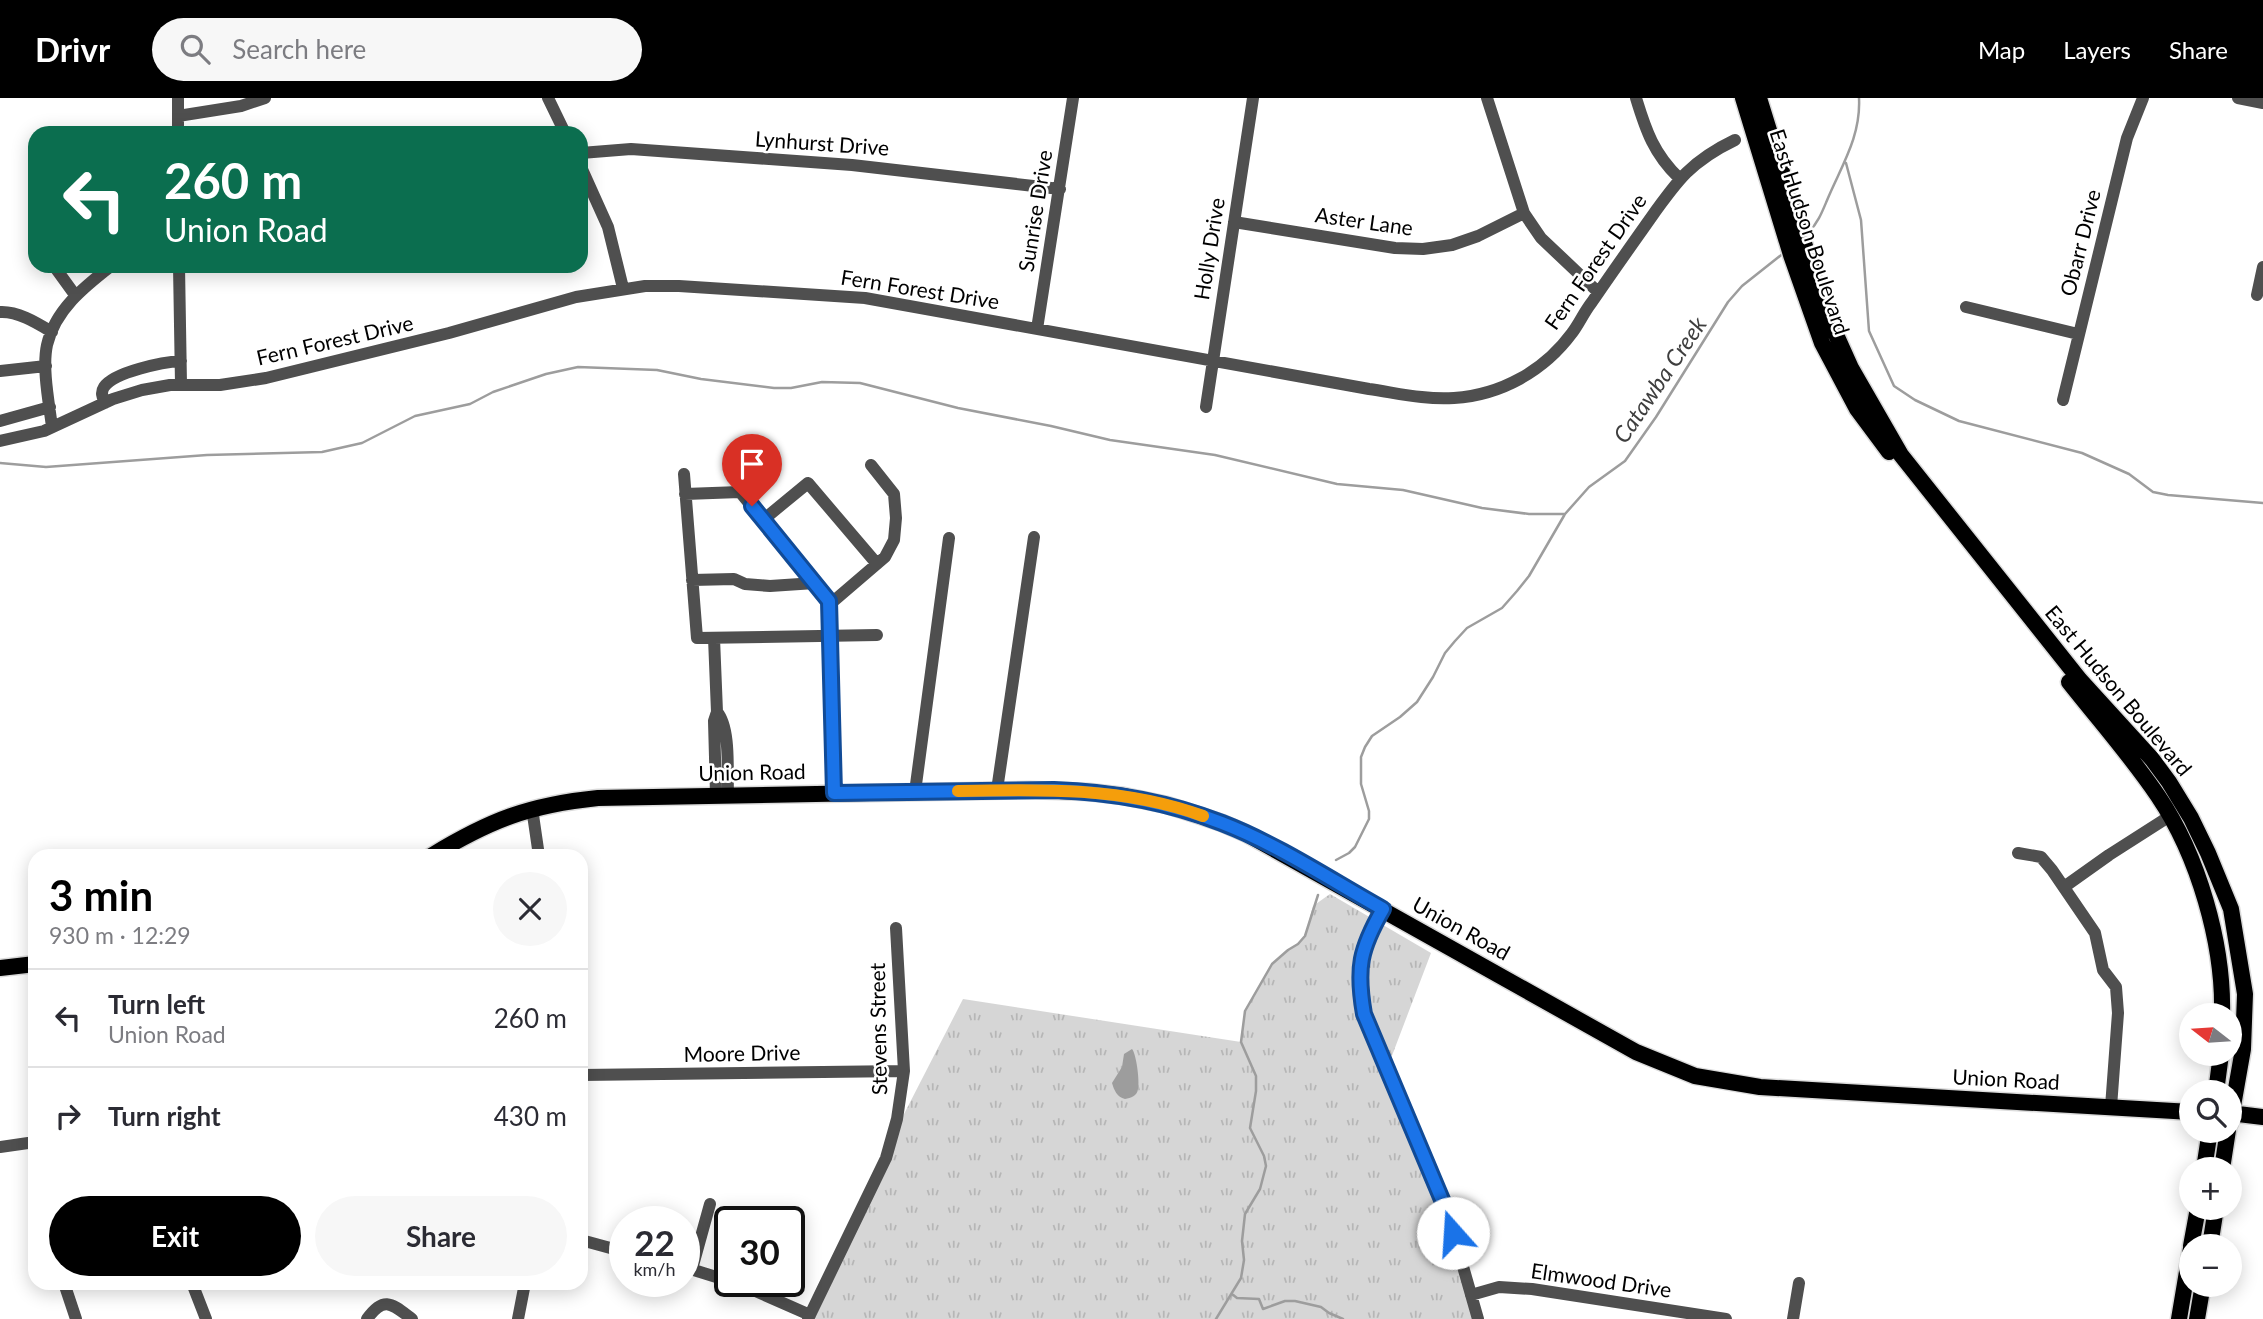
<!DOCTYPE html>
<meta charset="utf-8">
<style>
body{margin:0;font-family:Lato,sans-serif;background:#f7f7f7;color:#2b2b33;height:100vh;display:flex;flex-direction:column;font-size:26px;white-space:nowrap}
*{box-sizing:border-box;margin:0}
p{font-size:23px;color:#7c7c81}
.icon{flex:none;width:38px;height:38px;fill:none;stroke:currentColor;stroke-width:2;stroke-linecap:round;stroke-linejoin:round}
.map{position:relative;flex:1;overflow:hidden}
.details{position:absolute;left:28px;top:751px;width:560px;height:441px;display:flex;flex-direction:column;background:#fff;border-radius:21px;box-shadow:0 4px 18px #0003}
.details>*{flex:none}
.top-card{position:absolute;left:28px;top:28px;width:560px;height:147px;border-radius:21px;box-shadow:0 4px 18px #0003;background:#0b6e4f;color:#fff;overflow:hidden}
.needle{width:46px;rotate:287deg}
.buttons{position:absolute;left:2179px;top:905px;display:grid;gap:14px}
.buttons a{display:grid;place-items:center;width:63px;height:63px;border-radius:50%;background:#fff;box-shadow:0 4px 18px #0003;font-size:35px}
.speed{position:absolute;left:609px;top:1108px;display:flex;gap:14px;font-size:35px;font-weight:700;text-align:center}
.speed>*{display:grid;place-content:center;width:91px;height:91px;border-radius:50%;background:#fff;box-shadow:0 4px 18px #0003;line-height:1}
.speed small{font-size:18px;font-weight:400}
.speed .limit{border:4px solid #111;border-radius:10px;background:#fff;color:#111}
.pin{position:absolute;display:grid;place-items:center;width:60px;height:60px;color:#fff;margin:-72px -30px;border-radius:50% 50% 50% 0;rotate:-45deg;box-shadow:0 0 7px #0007}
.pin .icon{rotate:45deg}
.me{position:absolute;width:77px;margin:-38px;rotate:341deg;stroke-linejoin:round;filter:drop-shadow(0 0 5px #0008)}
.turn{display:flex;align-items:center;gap:24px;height:147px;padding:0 21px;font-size:32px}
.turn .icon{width:91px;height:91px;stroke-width:2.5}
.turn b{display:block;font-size:49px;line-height:60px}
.round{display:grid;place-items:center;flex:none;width:74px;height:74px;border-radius:37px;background:#f7f7f7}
.head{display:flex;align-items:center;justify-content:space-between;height:119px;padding:0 21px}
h1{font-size:42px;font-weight:700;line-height:52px;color:#000}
.cta{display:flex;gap:14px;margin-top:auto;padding:14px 21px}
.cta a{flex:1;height:80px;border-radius:42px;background:#000;color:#fff;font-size:28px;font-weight:700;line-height:80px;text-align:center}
.cta a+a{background:#f7f7f7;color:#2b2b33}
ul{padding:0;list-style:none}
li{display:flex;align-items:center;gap:21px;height:98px;padding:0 21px;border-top:2px solid #e1e1e2}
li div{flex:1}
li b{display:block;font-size:26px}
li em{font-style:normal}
header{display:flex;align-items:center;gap:42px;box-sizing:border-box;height:98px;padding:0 35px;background:#000;color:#fff}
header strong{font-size:33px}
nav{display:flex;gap:38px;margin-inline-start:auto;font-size:24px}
.search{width:490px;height:63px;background:#f7f7f7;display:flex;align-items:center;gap:18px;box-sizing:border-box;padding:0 24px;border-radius:38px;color:#7c7c81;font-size:26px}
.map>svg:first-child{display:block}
</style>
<header>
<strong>Drivr</strong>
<div class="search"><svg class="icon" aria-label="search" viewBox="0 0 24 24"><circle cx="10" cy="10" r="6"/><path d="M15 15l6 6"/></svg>Search here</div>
<nav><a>Map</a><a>Layers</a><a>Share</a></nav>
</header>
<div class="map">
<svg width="2263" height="1221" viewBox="0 0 2263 1221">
<defs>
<pattern id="grass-tufts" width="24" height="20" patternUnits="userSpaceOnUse" patternTransform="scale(1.75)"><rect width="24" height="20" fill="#d6d6d6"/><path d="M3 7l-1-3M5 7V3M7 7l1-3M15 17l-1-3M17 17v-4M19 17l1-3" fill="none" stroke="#b6b6b6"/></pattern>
</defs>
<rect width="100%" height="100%" fill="#fff"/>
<path fill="url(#grass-tufts)" d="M 1330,796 L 1431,855 L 1385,976 L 1445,1118 L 1473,1221 L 812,1221 L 903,1018 L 963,901 L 1241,944 L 1245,913 L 1250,903 L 1272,866 L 1288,852 L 1298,846 L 1305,838 L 1313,808 Z"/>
<path fill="#9d9d9d" d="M 1132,951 C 1136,955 1140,983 1138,991 C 1137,998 1131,1000 1125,1001 C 1117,999 1114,992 1112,985 L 1122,969 L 1124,956 Z"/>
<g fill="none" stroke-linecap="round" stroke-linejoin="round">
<path stroke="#9d9d9d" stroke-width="2.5" d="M 1846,65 L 1861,122 L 1869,233 L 1894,288 L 1915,302 L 1959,323 L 2082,355 L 2129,376 L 2153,394 L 2168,397 L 2263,405
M 1809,134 C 1819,123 1822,114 1828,100 C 1842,67 1861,38 1859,0
M 0,365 L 46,369 L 207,357 L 322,354 L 362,345 L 415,318 L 470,306 L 493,294 L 546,276 L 578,269 L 657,272 L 701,281 L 774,290 L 791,290 L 822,284 L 860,285 L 958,310 L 1051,328 L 1110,342 L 1215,357 L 1337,386 L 1403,392 L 1482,410 L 1529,416 L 1565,416
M 1336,762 L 1349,755 L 1355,749 L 1369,721 L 1369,713 L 1361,686 L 1361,659 L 1365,649 L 1372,638 L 1400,619 L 1417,604 L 1433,579 L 1445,555 L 1455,543 L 1467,530 L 1502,510 L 1517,493 L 1529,478 L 1565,416 L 1589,389 L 1625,363 L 1656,319 L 1728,204 L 1742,188 L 1785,154
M 1232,1196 L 1237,1200 L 1259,1201 L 1263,1211 L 1285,1203 L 1295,1203 L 1321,1209 L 1329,1215 L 1343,1221
M 1216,1221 L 1241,1180 L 1244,1162 L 1242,1143 L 1245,1116 L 1260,1091 L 1266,1068 L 1264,1058 L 1250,1030 L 1256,993 L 1256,978 L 1241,944 L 1245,913 L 1272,866 L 1288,852 L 1298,846 L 1305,838 L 1318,797"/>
<g stroke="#dbdbdb" stroke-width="19">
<path id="major" d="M 1743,0 L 1791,157 L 1822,245 L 1857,311 L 1889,354
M 1759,0 L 1813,174 L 1829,221 L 1851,270 L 1901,357 L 2080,582 L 2152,661 L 2169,684 L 2191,720 L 2208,755 L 2231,811 L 2245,896 L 2243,951 L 2230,1025
M 2069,584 C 2099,622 2131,658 2158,698 C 2198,757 2224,846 2222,917
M 431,758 C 490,722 529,707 598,700 L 1029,692 L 1089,694 L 1124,698 L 1167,707 L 1222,725 L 1245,735 L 1636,954 L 1695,978 L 1760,989 L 2191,1014
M 0,870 L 35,866
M 2216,994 L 2221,956
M 2230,1015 L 2263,1019
M 2204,1071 L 2210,1032
M 2222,1071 L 2228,1032
M 2191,1148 L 2198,1110
M 2210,1148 L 2216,1110
M 2179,1221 L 2191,1150
M 2197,1221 L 2203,1186"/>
</g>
<path stroke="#4f4f4f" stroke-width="12" d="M 548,0 L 565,35
M 1487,0 L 1524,115 L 1541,140 L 1598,194
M 1636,0 C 1646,33 1654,56 1679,80
M 2238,0 L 2263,5
M 178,18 L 241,8 L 265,0
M 178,35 L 178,0
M 581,55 L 631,51 L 852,67 L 1060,91
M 581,69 L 608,129 L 623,190
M 1234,124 L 1395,150 L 1423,151 L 1452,147 L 1478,138 L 1524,115
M 54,168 L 75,197
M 179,168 L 181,286
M 2257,197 L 2263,169
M 1966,209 L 2078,236
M 0,214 C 18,213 37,225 52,234
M 1037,231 L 1073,0
M 0,273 L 46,268
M 2063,302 L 2127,40 L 2143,0
M 105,305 C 103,300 100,295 104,289 C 114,274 163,264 181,263
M 1206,309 L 1253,0
M 0,323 L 50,309
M 52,329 C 49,305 42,270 47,247 C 55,212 84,189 111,168
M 0,343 L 44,333 L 113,301 L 142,292 L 170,287 L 220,287 L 266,280 L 449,235 L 576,199 L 645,188 L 679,188 L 865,200 L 1369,291 C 1397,295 1425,302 1454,300 C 1501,297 1544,273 1572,235 C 1579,226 1584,214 1592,204 C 1611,176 1631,148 1650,121 C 1677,83 1691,63 1735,42
M 684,376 L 697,540 L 877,537
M 685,396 L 740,394 L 829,503 L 834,695
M 763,422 L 808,385 L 877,466
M 692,482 L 734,481 L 745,486 L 770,488 L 815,485
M 829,507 L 885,459 L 894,442 L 896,420 L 894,396 L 871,367
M 714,540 L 717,614 L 714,623 L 716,696
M 717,614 C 731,630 727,675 728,696
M 997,692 L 1034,439
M 915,694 L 949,440
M 532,710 L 539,758
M 2018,755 L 2041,759 L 2052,772 L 2095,835 L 2103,872 L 2116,889 L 2118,915 L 2111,1009
M 2064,789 L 2109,757 L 2170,718
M 1383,812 C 1360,852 1356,870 1364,916 L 1448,1116 L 1478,1221
M 581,977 L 904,973
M 0,1049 L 35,1044
M 581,1142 L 625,1154
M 684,1169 L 742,1187 L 810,1217
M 692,1171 L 710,1106
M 64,1185 L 76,1221
M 192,1185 L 206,1221
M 1471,1197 L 1499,1189 L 1532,1191 L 1726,1221
M 367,1221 C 384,1197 392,1206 412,1221
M 518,1221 L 525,1185
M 808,1221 L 886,1060 L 897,1021 L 904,973 L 896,830
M 1793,1221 L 1799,1185"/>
<use href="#major" stroke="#000" stroke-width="16"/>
</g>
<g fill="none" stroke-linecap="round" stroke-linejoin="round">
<g stroke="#114b97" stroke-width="18">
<path id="route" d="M 752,408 L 829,503 L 834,695 L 1054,692 C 1112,694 1168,704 1222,725 C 1279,747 1331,782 1383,811 C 1360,851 1356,870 1364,916 L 1448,1116 L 1453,1135"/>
</g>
<use href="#route" stroke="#1a73e8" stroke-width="12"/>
<path stroke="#f59e0b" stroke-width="12" d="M 958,693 C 1041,691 1124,689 1203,718"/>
</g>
<g text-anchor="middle" stroke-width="5" stroke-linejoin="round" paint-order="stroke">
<g font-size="21" fill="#000" stroke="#fff">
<text transform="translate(822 46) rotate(4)" y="7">Lynhurst Drive</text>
<text transform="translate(1036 113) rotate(-81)" y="7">Sunrise Drive</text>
<text transform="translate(1364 124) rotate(8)" y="7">Aster Lane</text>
<text transform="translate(1809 134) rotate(72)" y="7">East Hudson Boulevard</text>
<text transform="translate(2081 145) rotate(-76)" y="7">Obarr Drive</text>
<text transform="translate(1210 151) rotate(-81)" y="7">Holly Drive</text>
<text transform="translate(1596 164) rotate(-55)" y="7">Fern Forest Drive</text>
<text transform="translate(920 192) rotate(9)" y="7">Fern Forest Drive</text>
<text transform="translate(335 243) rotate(-13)" y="7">Fern Forest Drive</text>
<text transform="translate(2118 593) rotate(50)" y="7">East Hudson Boulevard</text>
<text transform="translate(752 675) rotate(-1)" y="7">Union Road</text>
<text transform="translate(1461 831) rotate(29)" y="7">Union Road</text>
<text transform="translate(879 931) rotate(-91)" y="7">Stevens Street</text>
<text transform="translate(742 956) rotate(-1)" y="7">Moore Drive</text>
<text transform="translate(2006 982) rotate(3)" y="7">Union Road</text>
<text transform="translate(1601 1183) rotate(8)" y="7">Elmwood Drive</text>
</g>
<g font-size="23" font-style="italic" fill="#3e3e3e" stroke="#fff">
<text transform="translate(1660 282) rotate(-56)" y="8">Catawba Creek</text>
</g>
</g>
</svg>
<div class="buttons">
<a><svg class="needle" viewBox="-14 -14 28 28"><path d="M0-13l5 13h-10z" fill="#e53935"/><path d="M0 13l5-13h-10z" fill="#7c7c81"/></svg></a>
<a><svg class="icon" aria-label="search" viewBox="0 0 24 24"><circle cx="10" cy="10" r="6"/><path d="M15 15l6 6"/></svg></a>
<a>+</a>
<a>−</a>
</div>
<div class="speed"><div>22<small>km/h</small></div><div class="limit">30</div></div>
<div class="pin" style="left:752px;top:408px;background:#d93025"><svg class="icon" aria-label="arrive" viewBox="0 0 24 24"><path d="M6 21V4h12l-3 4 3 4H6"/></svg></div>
<svg class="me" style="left:1453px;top:1135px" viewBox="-20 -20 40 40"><circle r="19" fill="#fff"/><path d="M0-13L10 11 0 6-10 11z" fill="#1a73e8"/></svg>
<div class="top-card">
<div class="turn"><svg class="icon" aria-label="left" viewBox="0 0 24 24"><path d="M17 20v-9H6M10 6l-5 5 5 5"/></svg><div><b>260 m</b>Union Road</div></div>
</div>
<section class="details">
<div class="head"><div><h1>3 min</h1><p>930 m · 12:29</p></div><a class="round"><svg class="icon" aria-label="close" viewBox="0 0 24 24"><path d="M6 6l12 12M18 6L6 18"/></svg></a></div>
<ul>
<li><svg class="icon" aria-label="left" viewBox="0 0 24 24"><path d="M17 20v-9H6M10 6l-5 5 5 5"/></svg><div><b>Turn left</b><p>Union Road</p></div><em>260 m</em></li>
<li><svg class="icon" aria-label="right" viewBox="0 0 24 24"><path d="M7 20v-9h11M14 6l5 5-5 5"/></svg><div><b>Turn right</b></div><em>430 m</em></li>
</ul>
<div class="cta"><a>Exit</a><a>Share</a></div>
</section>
</div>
